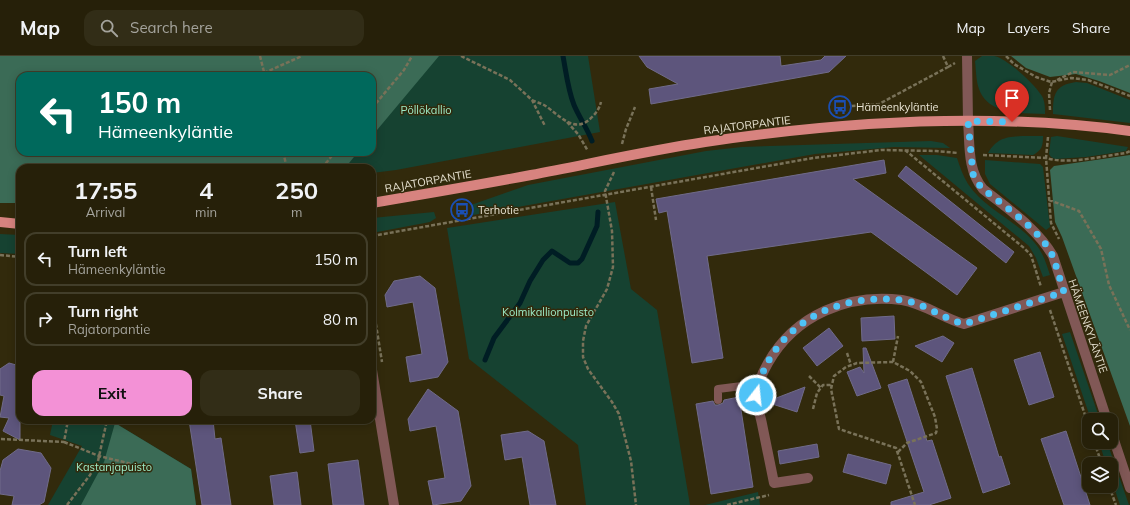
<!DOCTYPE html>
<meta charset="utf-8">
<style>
body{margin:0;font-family:Mulish,sans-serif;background:#322d17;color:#f1f3f6;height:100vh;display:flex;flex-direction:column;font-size:15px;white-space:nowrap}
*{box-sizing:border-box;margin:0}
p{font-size:13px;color:#a4a39c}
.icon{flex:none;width:22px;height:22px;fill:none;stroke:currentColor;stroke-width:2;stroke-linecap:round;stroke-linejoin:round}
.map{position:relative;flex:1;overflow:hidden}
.side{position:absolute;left:16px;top:108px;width:360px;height:260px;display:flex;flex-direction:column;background:#262009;border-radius:12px;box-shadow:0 2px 10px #0003,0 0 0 1px #423e2a}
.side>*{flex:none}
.top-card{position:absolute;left:16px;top:16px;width:360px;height:84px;border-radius:12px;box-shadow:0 2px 10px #0003,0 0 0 1px #423e2a;background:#00695c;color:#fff;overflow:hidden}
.tools{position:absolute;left:1082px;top:357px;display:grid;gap:8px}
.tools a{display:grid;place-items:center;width:36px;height:36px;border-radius:8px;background:#262009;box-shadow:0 2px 10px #0003,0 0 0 1px #423e2a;font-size:20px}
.pin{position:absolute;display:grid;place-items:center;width:34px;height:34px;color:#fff;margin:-41px -17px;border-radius:50% 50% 50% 0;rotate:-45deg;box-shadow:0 0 4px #0007}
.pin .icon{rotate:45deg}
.me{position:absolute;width:44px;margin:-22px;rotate:16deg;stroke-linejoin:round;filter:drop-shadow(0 0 3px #0008)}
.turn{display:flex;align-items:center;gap:14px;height:84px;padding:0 16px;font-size:18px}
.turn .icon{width:52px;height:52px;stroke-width:2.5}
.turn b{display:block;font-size:28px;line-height:34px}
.eta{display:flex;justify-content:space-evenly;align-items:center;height:68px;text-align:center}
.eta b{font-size:24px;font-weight:700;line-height:28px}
.action{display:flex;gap:8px;margin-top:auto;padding:8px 16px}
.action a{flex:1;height:46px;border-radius:12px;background:#f391d6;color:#111;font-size:16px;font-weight:700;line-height:46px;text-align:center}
.action a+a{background:#322d17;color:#f1f3f6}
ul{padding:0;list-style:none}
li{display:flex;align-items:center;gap:12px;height:54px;margin:0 8px 6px;padding:0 8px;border:2px solid #423e2a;border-radius:12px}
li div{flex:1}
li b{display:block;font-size:15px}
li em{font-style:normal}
header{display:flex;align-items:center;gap:24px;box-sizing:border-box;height:56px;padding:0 20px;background:#262009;border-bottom:1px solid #423e2a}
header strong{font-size:19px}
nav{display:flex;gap:22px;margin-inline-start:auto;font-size:14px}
.search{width:280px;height:36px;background:#322d17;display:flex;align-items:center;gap:10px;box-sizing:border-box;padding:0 14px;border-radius:12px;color:#a4a39c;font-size:15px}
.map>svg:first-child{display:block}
</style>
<header>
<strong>Map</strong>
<div class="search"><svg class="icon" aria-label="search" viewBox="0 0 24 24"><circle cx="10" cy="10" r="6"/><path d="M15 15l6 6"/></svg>Search here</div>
<nav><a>Map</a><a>Layers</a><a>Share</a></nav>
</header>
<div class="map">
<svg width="1130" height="449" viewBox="0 0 1130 449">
<rect width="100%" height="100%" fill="#322a0c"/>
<path fill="#164231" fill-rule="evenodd" d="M 0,0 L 588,0 L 600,76 L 396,114 L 372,117 L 372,112 L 20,112 L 20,147 L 0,147 ZM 20,20 L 372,20 L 372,96 L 20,96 Z
M 982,0 C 986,0 990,0 994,0 C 1007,2 1038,31 1043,42 C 1045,47 1045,53 1045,58 C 1022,57 988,59 979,33 C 976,25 976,13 975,5 Z
M 1076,26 L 1087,27 L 1130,44 L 1130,67 L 1053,58 C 1053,38 1055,29 1076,26 Z
M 1022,80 L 1043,80 C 1043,90 1042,94 1033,99 L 988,97 C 997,82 1006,81 1022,80 Z
M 1057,80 L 1128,91 L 1126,95 L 1086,101 L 1055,103 L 1051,101 L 1049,98 L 1051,81 Z
M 931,85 L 943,87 L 950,92 L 894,91 L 815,98 L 473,159 L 471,149 L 528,129 L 706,95 L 742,91 Z
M 919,99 L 937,99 L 957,102 C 960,111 963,120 968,128 C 984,152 1015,164 1034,186 C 1043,196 1046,207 1050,219 L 1043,221 L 1036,202 L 1029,190 Z
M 985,104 L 1040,108 L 1043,111 L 1050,171 L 1046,174 L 990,128 L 985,118 Z
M 615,146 L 631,233 L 657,254 L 690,449 L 586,449 L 578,389 L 469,303 L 447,172 Z
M 434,156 L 436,162 L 430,166 L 372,177 L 372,162 Z
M 0,178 L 20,179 L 20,198 L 0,197 Z
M 1070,276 L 1100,364 L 1091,364 L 1062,278 Z
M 53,364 L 116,364 L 115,367 L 191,413 L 196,449 L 48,449 L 82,390 L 50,379 Z
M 1099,386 L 1107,386 L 1129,449 L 1120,449 L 1111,422 L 1111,408 L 1106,408 Z
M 758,436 L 760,449 L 705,449 Z"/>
<path fill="#3b6b56" d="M 0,0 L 439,0 L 372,80 L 372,20 L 20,20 L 20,96 L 358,96 L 345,112 L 20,112 L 20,147 L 0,147 Z
M 1011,0 L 1130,0 L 1130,37 L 1099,25 L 1076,18 L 1050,21 L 1026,12 Z
M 1130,99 L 1130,370 L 1062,181 L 1055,166 L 1050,114 L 1054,110 Z
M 115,367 L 191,413 L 196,449 L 81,449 L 104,406 Z"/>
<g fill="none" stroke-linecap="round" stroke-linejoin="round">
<path stroke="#001d24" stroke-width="5" d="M 563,0 C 566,16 568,34 574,49 C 579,61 587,72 592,85
M 485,304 L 494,282 L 520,247 L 530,225 L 543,204 L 552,195 L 570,207 L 578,207 L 582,203 L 597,170 L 598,156"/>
</g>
<path fill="#5d557c" stroke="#706b89" d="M 639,0 L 780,0 L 781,10 L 821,4 L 825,0 L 846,0 L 829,16 L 651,48 L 649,33 L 678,28 L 647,11 Z
M 884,104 L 886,117 L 853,123 L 977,212 L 957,239 L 871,176 L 707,200 L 723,302 L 692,307 L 667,155 L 659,157 L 656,143 Z
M 906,110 L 1014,196 L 1006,207 L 898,120 Z
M 420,220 L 435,232 L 448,306 L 438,321 L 410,326 L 406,301 L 422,298 L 413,246 L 387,251 L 385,239 L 394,225 Z
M 894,260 L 895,283 L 862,285 L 861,262 Z
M 829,272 L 843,290 L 817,310 L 803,292 Z
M 943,280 L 954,287 L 942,306 L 915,290 Z
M 863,292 L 866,292 L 881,332 L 857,340 L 847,316 L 860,311 L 864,317 Z
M 1040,296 L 1054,341 L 1029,349 L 1014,304 Z
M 9,307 L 20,310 L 20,384 L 3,375 L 9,362 L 0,361 L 4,340 L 0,339 L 0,313 Z
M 972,312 L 999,401 L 1001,400 L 1010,428 L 983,437 L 946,320 Z
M 907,323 L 927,385 L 932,384 L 951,442 L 929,449 L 891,449 L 891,446 L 924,436 L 888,329 Z
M 805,331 L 797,356 L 766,346 Z
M 428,333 L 458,355 L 471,430 L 461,445 L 433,449 L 428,425 L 445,422 L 436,370 L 410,375 L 408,363 Z
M 739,341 L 753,431 L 711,438 L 696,348 L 713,345 L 715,349 L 718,349 L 723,347 L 724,344 Z
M 189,364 L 213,364 L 215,383 L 221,382 L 231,449 L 202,449 Z
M 295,364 L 310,364 L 314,395 L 300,397 Z
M 528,375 L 544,385 L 556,449 L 530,449 L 522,401 L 505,404 L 501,379 Z
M 1066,375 L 1090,449 L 1064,449 L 1041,383 Z
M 817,388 L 819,401 L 780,408 L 778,395 Z
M 18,393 L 41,397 L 51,412 L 44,446 L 39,449 L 12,449 L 14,440 L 0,438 L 0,415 L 3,404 Z
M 848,398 L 891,409 L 886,428 L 843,416 Z
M 358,404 L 364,449 L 333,449 L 328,408 Z
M 297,416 L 301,449 L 274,449 L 270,420 Z"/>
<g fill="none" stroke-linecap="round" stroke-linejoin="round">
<path stroke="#797259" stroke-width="2.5" stroke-dasharray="4 2" stroke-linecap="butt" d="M 260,0 L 265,20
M 461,0 L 510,24 L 532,44 L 545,70
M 943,0 L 948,11 L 955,7
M 1006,0 L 1014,8 L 1036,21 L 1051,26 L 1071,22 L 1088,24 L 1130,40
M 264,17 L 302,0
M 1057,24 L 1073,16 L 1110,19 L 1130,9
M 532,44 C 536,46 540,47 544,49 C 559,58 574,80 592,61 C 597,56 599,53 601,46
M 840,51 L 879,48 L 948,11
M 372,52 L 404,14 L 412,0
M 1050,54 L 1049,37 L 1052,26
M 567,66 L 578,78 L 588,95
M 1048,81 L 1046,102 L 1051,167 L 1059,183
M 622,88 L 626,73 L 635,51
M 905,94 L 1024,192 L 1031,199 L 1041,231
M 283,96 L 287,112
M 983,99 L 1046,102 C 1069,109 1102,100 1126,97 L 1130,95
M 322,112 L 335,96
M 614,116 L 605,135 L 612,175 L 613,211 L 607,233 L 586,270 L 583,285 L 583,301 L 588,313 L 612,346 L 619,358 L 631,405 L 636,449
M 651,131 L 656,164
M 1049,144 L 1079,155 L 1101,193 L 1109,229 L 1130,274
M 372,180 L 813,102 L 881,94 L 936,95 L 958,97
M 0,199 L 20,201
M 372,244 L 382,306
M 1050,254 L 1089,371
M 847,297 L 851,309
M 893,306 L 898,280
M 809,320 L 821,332
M 813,353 L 817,337 L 823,329 L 832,329
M 1,383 L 64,386 L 68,364
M 64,386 L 99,400 L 132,408
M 1094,386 L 1102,408
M 898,396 L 907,387 L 936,377 L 937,373 L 935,361 L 921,326 L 910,315 L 893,306 L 857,307 L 846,311 L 834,320 L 831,333 L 839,373 L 896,392 L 915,449
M 1109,430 L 1116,449
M 67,449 L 90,419 L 98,405 L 107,364
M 727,449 L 769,439"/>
<path stroke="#815856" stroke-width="8" d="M 718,344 L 718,333 L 758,328"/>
<path stroke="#815856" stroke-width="10" d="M 968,65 C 970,88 967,114 983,133 C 1008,153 1037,172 1053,200 L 1107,364
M 372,314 L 394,449
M 1111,375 L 1130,432
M 808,422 L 774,427 C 770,407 766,387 762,368 C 760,358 756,347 756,338 C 757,327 763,316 768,307 C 795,259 848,237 902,244 C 925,248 943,262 964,268 L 1064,236"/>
<path stroke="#815856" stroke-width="10" d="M 967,0 L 968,65"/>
<path stroke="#d7837f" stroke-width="10" d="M 372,147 C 425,138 478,129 531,119 C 589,108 646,95 705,86 C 845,65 989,56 1130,75
M 0,166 L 20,168"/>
</g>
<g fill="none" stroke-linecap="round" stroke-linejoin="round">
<path stroke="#4fc3f7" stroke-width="7" stroke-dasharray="0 12.6" d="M 756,339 C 770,270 836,236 902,244 C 924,247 942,262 964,268 L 1064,236 C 1060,224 1057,212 1053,201 C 1042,175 1005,151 983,133 L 976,125 L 973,118 L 968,65 L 1012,66"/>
</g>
<defs>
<g id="bus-ring" transform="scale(1.15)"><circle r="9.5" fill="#322a0c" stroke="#1a4fb4" stroke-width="1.5"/><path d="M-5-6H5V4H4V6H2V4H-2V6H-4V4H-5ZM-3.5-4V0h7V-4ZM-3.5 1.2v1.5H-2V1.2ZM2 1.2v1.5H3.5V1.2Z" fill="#1a4fb4"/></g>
</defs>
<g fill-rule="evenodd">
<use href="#bus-ring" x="840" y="51"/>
<use href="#bus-ring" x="462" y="154"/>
</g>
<g text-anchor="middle" stroke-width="3" stroke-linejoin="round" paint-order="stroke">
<g font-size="11" fill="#e7e2d1" stroke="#322a0c" text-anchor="start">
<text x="856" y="55">Hämeenkyläntie</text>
<text x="478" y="158">Terhotie</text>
</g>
<g font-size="11" fill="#9cebc7" stroke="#322a0c">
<text x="426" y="58">Pöllökallio</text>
<text x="548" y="260">Kolmikallionpuisto</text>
<text x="114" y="415">Kastanjapuisto</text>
</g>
<g font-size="11" fill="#e7e2d1" stroke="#322a0c">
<text transform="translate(747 69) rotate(-7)" y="4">RAJATORPANTIE</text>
<text transform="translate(428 125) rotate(-10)" y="4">RAJATORPANTIE</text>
<text transform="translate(1088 270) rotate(71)" y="4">HÄMEENKYLÄNTIE</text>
</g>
</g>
</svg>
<div class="tools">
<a><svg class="icon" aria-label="search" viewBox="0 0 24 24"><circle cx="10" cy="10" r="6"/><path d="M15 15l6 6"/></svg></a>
<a><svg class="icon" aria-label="layers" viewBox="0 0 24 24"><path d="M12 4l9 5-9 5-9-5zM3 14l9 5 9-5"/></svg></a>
</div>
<div class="pin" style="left:1012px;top:66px;background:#d93025"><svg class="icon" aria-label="arrive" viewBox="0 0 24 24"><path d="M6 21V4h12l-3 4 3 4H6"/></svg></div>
<svg class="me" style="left:756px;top:339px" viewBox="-20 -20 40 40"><circle r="17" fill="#4fc3f7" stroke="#fff" stroke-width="3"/><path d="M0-11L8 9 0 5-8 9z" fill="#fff"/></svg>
<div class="top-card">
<div class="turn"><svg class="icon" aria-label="left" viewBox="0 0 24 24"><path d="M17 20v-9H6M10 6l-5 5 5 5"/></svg><div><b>150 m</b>Hämeenkyläntie</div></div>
</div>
<section class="side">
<div class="eta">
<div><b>17:55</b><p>Arrival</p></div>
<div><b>4</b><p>min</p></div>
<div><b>250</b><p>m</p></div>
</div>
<ul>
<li><svg class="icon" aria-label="left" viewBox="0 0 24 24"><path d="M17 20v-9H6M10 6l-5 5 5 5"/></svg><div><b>Turn left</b><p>Hämeenkyläntie</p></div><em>150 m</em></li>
<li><svg class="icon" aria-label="right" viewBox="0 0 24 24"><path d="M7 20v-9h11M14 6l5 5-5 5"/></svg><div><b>Turn right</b><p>Rajatorpantie</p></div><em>80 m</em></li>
</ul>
<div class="action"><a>Exit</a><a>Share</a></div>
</section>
</div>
